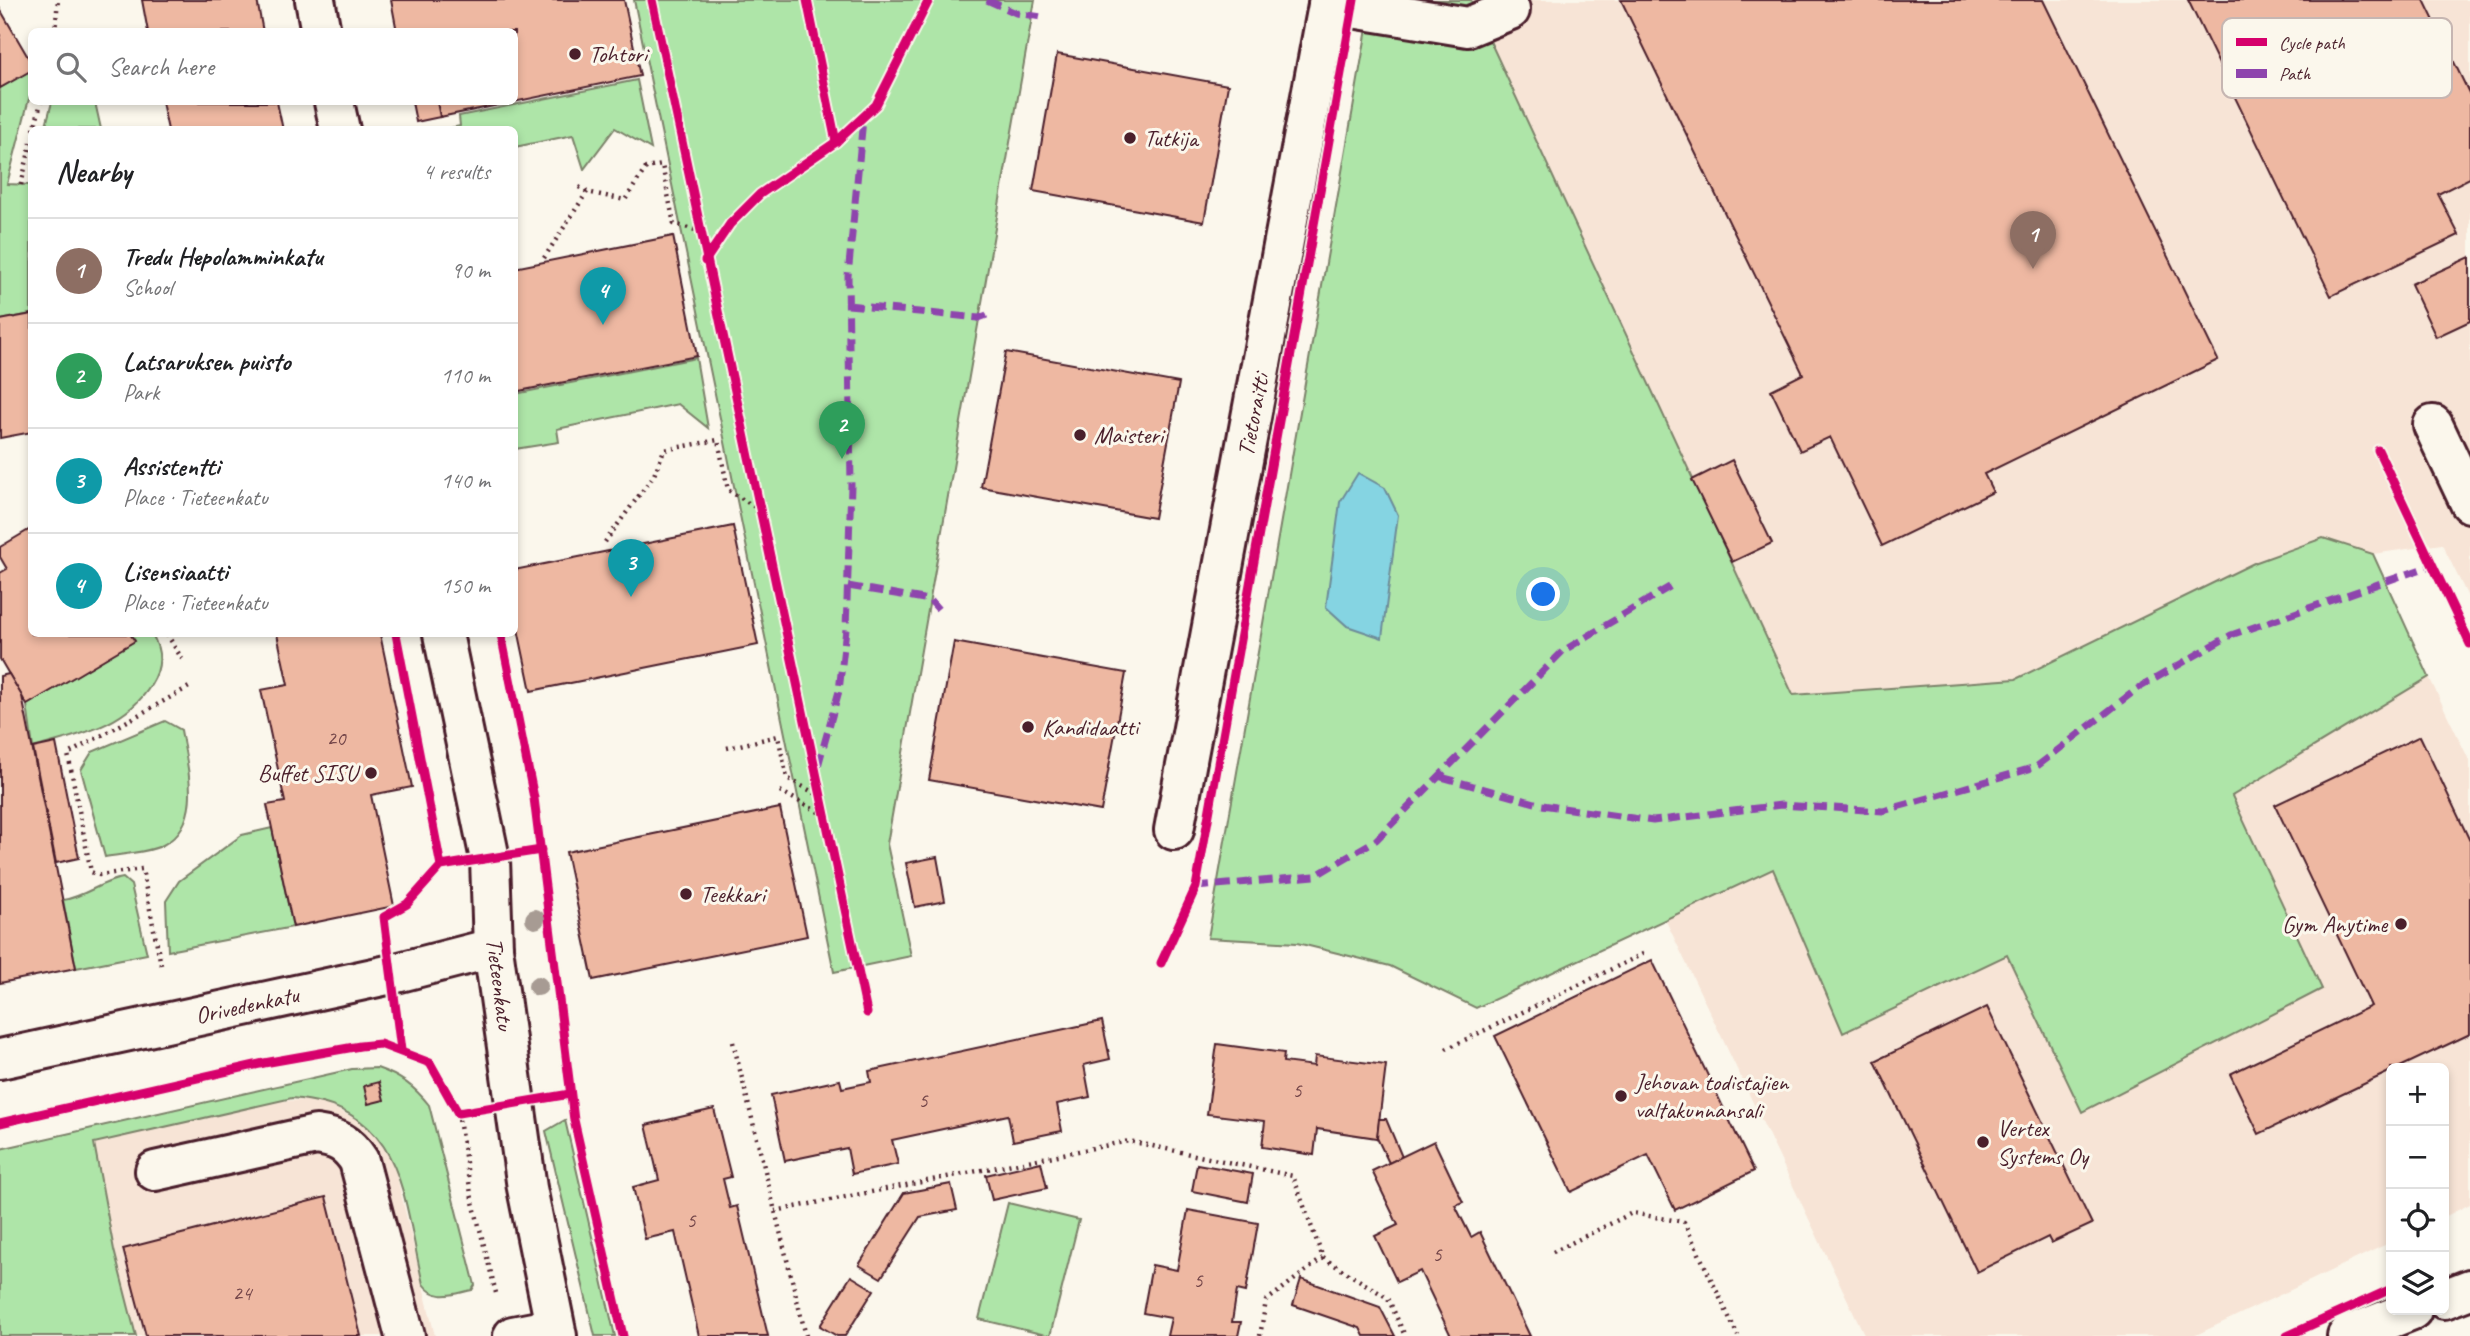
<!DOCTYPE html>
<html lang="en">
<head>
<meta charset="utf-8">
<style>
  :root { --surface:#fff; --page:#f2f2f2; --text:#202124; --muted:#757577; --line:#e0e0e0; --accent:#7c3aed }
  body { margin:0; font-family:Caveat,sans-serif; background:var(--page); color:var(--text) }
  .controls { position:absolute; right:21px; bottom:21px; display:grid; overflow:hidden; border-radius:10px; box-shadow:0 4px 10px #0003 }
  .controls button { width:63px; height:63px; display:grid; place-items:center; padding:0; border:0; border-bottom:2px solid var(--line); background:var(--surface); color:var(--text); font:35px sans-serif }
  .you { position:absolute; left:1544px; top:595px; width:24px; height:24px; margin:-18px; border:5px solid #fff; border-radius:50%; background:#1a73e8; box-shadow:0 0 0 10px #1a73e833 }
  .badge { display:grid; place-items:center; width:46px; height:46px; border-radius:50%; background:var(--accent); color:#fff; font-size:23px; font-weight:700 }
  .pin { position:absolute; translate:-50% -58px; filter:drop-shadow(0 2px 4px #0008) }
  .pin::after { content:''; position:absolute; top:37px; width:24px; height:21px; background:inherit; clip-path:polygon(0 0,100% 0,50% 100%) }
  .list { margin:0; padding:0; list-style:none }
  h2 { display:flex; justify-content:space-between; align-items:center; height:91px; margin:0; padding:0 28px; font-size:30px }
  h2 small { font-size:23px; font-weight:400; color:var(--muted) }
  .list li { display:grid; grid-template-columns:46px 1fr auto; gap:21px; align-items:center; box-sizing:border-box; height:105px; padding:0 28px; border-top:2px solid var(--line) }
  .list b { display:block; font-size:26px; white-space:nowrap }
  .list p { margin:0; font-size:23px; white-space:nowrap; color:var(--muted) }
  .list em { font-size:23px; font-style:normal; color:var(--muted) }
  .icon { flex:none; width:38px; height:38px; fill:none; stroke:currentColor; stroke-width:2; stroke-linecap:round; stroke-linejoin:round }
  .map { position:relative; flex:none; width:2470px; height:1336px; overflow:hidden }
  .search { position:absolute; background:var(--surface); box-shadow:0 4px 10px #0003; left:28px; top:28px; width:490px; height:77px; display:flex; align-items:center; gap:18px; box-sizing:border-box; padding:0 24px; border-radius:10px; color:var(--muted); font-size:26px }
  .panel { position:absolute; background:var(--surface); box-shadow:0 4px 10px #0003; left:28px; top:126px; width:490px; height:511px; border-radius:10px }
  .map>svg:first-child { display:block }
  .built { fill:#f7e4d6 }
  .green { fill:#aee5a8; stroke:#7c826a; stroke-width:2 }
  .water { fill:#85d4e2; stroke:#6d8c99; stroke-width:2 }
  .building { fill:#eeb8a2; stroke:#4a1f2b; stroke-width:2 }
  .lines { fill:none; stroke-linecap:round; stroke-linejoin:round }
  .minor-casing { stroke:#4a1f2b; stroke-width:44 }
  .path { stroke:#4a1f2b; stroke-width:4.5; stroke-dasharray:2 5; stroke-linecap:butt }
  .minor { stroke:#fbf7ec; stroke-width:38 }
  .quiet { stroke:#8e44ad; stroke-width:7; stroke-dasharray:14 7; stroke-linecap:butt }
  .cycleway-casing { stroke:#fbf7ec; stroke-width:13 }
  .cycleway { stroke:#d6006c; stroke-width:9 }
  .tree { fill:#a79b93 }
  .poi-dot { fill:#4a1f2b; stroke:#fbf7ec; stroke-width:2.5 }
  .labels { text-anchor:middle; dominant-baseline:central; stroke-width:6; stroke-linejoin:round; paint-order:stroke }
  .number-label { font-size:21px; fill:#734549 }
  .poi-label { font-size:24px; fill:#4a1f2b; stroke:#fbf7ec; text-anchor:start }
  .street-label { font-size:24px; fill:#4a1f2b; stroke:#fbf7ec }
  .key { fill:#fbf7ec; stroke:#c6b6b2; stroke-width:2 }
  .key-label { font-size:19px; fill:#4a1f2b }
</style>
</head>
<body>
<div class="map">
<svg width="2470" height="1336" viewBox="0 0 2470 1336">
  <rect width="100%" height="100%" fill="#fbf7ec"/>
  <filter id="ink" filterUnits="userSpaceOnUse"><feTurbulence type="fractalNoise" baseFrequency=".0143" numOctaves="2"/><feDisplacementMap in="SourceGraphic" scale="14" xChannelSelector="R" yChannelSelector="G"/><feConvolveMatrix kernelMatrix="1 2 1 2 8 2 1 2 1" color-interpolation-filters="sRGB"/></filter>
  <g filter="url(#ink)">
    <g class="built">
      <polygon points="1471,0 2470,0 2470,601 2442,544 2373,554 2323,538 2254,563 2016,679 1792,695"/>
      <polygon points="2429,677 2470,762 2470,1204 2444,1217 2444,1068 2391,1068 2391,1242 2194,1336 1865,1336 1665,919 1774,869 1843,1033 2007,954 2082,1111 2231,796"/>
      <polygon points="318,1100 368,1125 394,1164 435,1336 136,1336 114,1250 94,1143 273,1101"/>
    </g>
    <g class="green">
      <polygon points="634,0 1035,0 887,844 911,956 834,972"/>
      <polygon points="1372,0 1471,0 1793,695 2016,679 2254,563 2323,538 2373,554 2429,677 2232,796 2322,989 2082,1112 2007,955 1843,1033 1773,869 1476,1008 1390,966 1297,943 1208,938"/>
      <polygon points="31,70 31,91 7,184 31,185 31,314 0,320 0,88"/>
      <polygon points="637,80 651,149 615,128 584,169 573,135 515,147 514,130 446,129 460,126 459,116"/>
      <polygon points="52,102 95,102 101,129 45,129"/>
      <polygon points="696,358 708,428 678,404 557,429 559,442 515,449 515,394"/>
      <path d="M130,634H152C162,652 162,667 151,685C125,727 77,735 33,748L27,705L134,641Z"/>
      <path d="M165,721L181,730C187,766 205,823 163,845C148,853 122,854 105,857L81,770L92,752Z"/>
      <polygon points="272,828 293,927 168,951 166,901 179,881 242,835"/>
      <path d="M123,878L131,885L147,954L76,968L63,900C85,897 101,881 123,878Z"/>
      <path d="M377,1068C400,1076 414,1086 429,1105L475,1285L472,1290C453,1294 436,1302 423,1284C402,1195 405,1108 292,1098L94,1143L114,1250L136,1336H0V1149L352,1069Z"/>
      <polygon points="565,1120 615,1336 595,1336 546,1131"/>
      <polygon points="1008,1203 1079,1220 1050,1336 979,1319"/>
    </g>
    <polygon class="water" points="1358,473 1385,488 1398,515 1382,638 1347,626 1326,607 1340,502"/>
    <g class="building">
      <polygon points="142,0 257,0 263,32 148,32"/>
      <polygon points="391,0 624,0 640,76 440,117 437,102 514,102 514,32 397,32"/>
      <polygon points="1621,0 2043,0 2218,360 1984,474 1993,492 1882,546 1830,437 1800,451 1771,390 1803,374"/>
      <polygon points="2188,0 2424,0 2470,95 2470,178 2438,194 2459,235 2331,296"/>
      <polygon points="0,9 32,64 32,70 0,88"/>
      <polygon points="1057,54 1228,85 1204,222 1033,191"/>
      <polygon points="162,102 277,102 283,130 168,130"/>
      <polygon points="412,102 437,102 440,117 416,122"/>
      <polygon points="673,236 697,356 514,392 514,268"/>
      <polygon points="2470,257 2470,321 2436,337 2411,284"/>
      <polygon points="32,314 32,432 0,438 0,320"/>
      <polygon points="1006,352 1179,383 1154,518 981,487"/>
      <polygon points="1732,460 1772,543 1732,562 1692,480"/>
      <polygon points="733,526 758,645 531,691 514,610 514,570"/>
      <polygon points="32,528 32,634 130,634 135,641 27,705 0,659 0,573 7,569 0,557 0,547"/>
      <polygon points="277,634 380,634 412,787 371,795 394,906 293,927 267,805 285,802 261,690 288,685"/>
      <polygon points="954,642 1126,673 1101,811 929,780"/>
      <polygon points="9,674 22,696 76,968 0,983 0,676"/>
      <polygon points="2420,736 2470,841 2470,1034 2398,1068 2391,1068 2391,1071 2259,1134 2230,1074 2371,1006 2275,805"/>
      <polygon points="56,743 79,858 56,863 33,748"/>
      <polygon points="780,808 807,936 593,980 566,852"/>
      <polygon points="937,857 945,901 915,907 906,863"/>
      <polygon points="1652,960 1754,1171 1675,1210 1648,1155 1571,1192 1495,1036"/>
      <polygon points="1987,1007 2092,1224 2051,1243 2048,1237 1977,1272 1875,1061"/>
      <polygon points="1102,1021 1110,1059 1084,1065 1090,1097 1057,1104 1062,1131 1013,1141 1008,1115 892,1140 898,1164 852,1174 847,1148 785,1161 771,1095 840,1080 842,1088 871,1082 869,1071"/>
      <polygon points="1217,1044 1284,1053 1283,1062 1314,1066 1315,1056 1386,1065 1377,1138 1317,1129 1314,1155 1262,1147 1265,1121 1207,1114"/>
      <polygon points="379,1082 384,1100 368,1104 364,1086"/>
      <polygon points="714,1109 731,1177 723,1179 730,1208 737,1206 768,1336 699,1336 675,1232 645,1239 633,1187 659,1180 646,1125"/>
      <polygon points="1379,1119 1386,1119 1402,1157 1389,1163 1377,1138"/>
      <polygon points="1434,1141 1463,1202 1455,1205 1471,1237 1480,1232 1530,1336 1451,1336 1420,1271 1397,1282 1375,1236 1398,1225 1372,1171"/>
      <polygon points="1041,1162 1047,1188 992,1200 986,1175"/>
      <polygon points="1197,1164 1253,1174 1248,1202 1192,1191"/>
      <polygon points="951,1184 957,1210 920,1217 881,1278 859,1265 904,1193"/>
      <polygon points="326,1197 361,1336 146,1336 123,1249"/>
      <polygon points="1188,1210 1258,1223 1246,1292 1237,1290 1232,1322 1241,1322 1238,1336 1167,1336 1171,1318 1143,1313 1152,1265 1177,1270"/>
      <polygon points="851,1276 874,1290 845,1336 837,1336 820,1326"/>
      <polygon points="1301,1279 1380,1307 1395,1336 1364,1336 1360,1328 1293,1305"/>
    </g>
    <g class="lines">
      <defs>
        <g id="minor">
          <polyline points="315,0 321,32"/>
          <polyline points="1328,4 1468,27 1510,10"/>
          <polyline points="334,102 340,130"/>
          <polyline points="2433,425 2470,503"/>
          <polyline points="443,634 490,859 493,948 527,1188 557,1336"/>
          <polyline points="1174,830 1329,0"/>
          <polyline points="0,1059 392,974 493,948"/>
          <path d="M155,1171L316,1135C337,1138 348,1143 359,1161L405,1336"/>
          <polyline points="2444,1299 2470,1289"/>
          <polyline points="513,1336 554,1328"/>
          <polyline points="2347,1336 2412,1310"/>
        </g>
      </defs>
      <use href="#minor" class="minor-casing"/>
      <g class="path">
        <polyline points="55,32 58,0"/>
        <polyline points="34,130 41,102"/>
        <polyline points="21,185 32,139"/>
        <polyline points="579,187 587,192"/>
        <polyline points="544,258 587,192 625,200 646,168 662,165 674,224 699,231"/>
        <polyline points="605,542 654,475 664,450 718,440 728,490 758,509"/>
        <polyline points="167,634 182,659"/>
        <polyline points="727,748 778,736 787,778 820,796"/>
        <polyline points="780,791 824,815"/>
        <polyline points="161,965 142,869 99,875 91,872 68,754 189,687"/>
        <polyline points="733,1042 806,1336"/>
        <polyline points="1446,1049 1647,952"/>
        <polyline points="458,1113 471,1194 497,1297"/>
        <polyline points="775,1211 1129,1141 1293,1176 1323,1258 1388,1298 1405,1336"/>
        <polyline points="1553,1252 1632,1213 1684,1222 1738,1336"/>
        <polyline points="1260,1336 1266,1301 1323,1258"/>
      </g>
      <use href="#minor" class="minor"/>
      <g class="quiet">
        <polyline points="987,0 1016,13 1041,17"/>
        <polyline points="848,305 979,318 992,313"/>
        <polyline points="848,586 930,600 938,609"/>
        <polyline points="818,766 839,691 846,629 851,486 848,276 863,119"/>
        <polyline points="1441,777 1542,805 1653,821 1781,805 1883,811 2036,767 2137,689 2231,635 2433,565"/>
        <polyline points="1196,887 1315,876 1376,840 1563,651 1671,586"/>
      </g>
      <defs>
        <g id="cycleway">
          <polyline points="652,0 867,1013"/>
          <polyline points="807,0 836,142"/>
          <polyline points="705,261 730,224 760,194 836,142 876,105 929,0"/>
          <polyline points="2378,450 2470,644"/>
          <polyline points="396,634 441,866"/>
          <polyline points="501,634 534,798 574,1120 623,1336"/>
          <polyline points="1161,963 1196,887 1354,0"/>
          <polyline points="401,1050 384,917 407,904 441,866 541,850"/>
          <polyline points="0,1123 264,1063 360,1046 380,1044 430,1063 458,1113 570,1094"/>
          <polyline points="2287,1336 2391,1289"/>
        </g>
      </defs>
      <use href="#cycleway" class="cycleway-casing"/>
      <use href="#cycleway" class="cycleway"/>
    </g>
    <g class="tree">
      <circle cx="535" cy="919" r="10"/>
      <circle cx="538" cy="986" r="10"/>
    </g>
  </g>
  <g class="poi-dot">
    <circle cx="575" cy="54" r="7"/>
    <circle cx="1130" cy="138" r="7"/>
    <circle cx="1080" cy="435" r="7"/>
    <circle cx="1028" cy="727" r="7"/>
    <circle cx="371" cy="773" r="7"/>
    <circle cx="686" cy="894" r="7"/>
    <circle cx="2401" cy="924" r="7"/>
    <circle cx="1621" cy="1096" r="7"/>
    <circle cx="1983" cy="1142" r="7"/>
  </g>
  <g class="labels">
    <g class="number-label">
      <text x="336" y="738">20</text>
      <text x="1297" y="1090">5</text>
      <text x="923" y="1100">5</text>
      <text x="691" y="1220">5</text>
      <text x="1437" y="1254">5</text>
      <text x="1198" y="1280">5</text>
      <text x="242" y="1293">24</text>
    </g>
    <g class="poi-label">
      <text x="589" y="54">Tohtori</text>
      <text x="1144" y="138">Tutkija</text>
      <text x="1094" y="435">Maisteri</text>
      <text x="1042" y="727">Kandidaatti</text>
      <text x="357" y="773" text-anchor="end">Buffet SISU</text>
      <text x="700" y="894">Teekkari</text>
      <text x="2387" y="924" text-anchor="end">Gym Anytime</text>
      <text x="1635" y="1082">Jehovan todistajien<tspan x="1635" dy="28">valtakunnansali</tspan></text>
      <text x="1997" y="1128">Vertex<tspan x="1997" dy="28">Systems Oy</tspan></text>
    </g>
    <g class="street-label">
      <text transform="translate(1253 415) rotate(-79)">Tietoraitti</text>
      <text transform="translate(500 984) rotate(83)">Tieteenkatu</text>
      <text transform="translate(247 1005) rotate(-12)">Orivedenkatu</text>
    </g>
  </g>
  <rect x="2222" y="18" width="230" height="80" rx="10" class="key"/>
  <rect x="2236" y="38" width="31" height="8" fill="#d6006c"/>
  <rect x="2236" y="69" width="31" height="9" fill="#8e44ad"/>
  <g class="key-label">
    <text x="2279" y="49">Cycle path</text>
    <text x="2279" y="80">Path</text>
  </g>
</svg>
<div class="controls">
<button>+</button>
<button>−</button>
<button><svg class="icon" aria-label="locate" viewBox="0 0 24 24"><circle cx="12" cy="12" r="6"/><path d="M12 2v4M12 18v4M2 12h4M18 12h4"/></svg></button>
<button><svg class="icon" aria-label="layers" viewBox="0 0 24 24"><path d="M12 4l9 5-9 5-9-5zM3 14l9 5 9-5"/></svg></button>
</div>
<div class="you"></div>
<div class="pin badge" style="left:2033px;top:269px;background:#8d6e63">1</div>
<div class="pin badge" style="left:842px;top:459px;background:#2e9e5b">2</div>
<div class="pin badge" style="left:631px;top:597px;background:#0f9aa8">3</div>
<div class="pin badge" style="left:603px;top:325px;background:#0f9aa8">4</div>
<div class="search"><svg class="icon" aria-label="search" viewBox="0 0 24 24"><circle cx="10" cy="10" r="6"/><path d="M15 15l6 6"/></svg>Search here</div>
<section class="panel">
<h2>Nearby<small>4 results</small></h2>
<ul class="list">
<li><span class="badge" style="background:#8d6e63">1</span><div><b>Tredu Hepolamminkatu</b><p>School</p></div><em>90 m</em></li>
<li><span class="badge" style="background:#2e9e5b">2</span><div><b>Latsaruksen puisto</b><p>Park</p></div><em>110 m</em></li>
<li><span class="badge" style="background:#0f9aa8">3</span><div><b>Assistentti</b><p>Place · Tieteenkatu</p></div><em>140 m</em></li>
<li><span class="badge" style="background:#0f9aa8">4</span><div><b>Lisensiaatti</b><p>Place · Tieteenkatu</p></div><em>150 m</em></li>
</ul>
</section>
</div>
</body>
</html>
